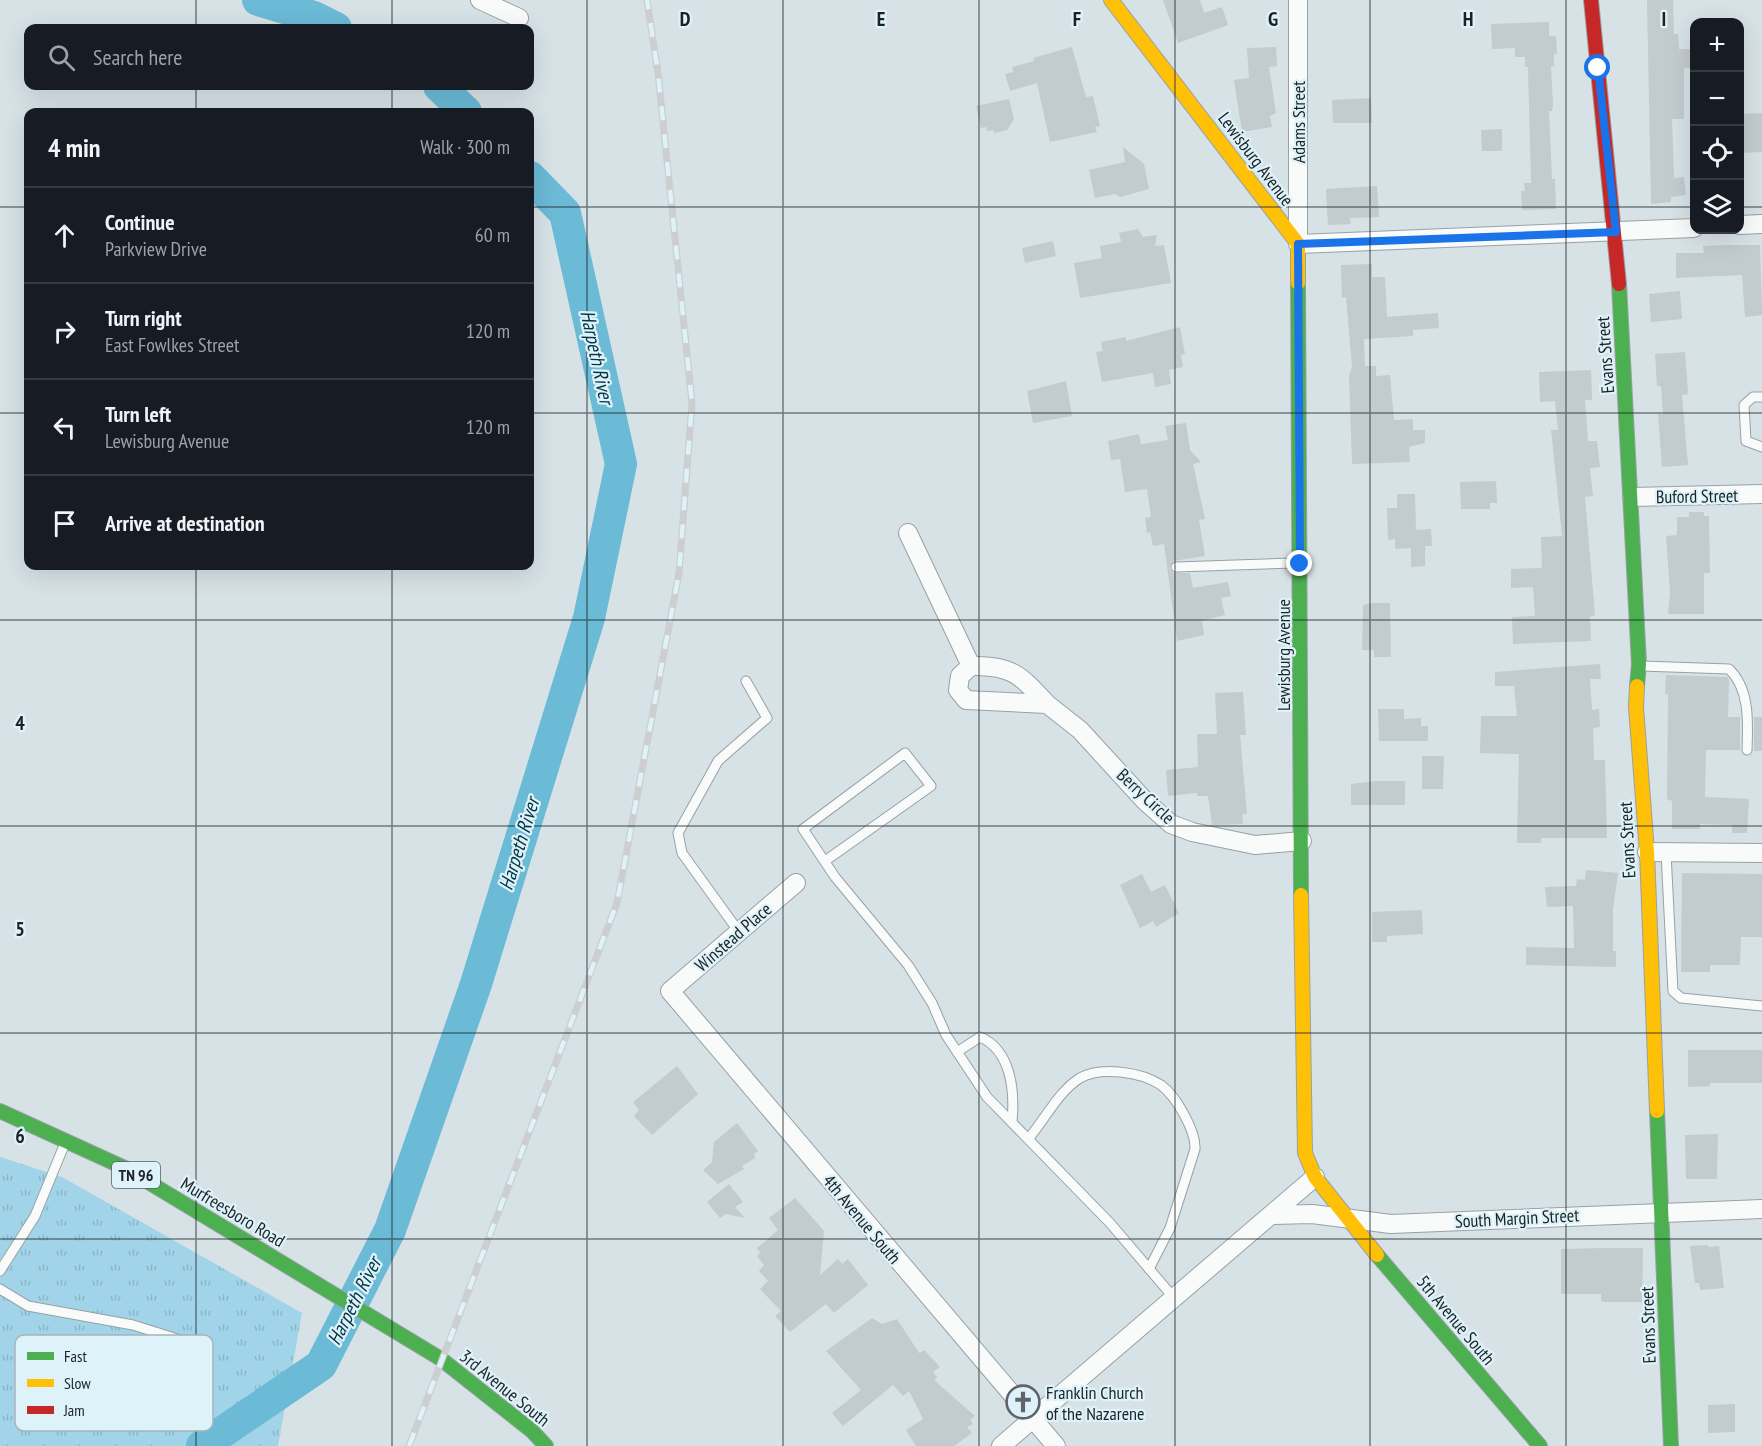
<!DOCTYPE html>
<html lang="en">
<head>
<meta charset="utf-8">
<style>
  :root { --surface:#171b24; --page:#20242c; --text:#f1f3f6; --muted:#9ea1a6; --line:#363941 }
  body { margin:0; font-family:"PT Sans Narrow",sans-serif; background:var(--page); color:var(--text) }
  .controls { position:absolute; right:18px; top:18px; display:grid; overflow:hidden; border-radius:12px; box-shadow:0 6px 24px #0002 }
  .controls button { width:54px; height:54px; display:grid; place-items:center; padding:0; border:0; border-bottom:2px solid var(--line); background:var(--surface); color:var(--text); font:30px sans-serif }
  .stop { position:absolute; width:18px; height:18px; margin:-14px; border:4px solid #1a73e8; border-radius:50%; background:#fff }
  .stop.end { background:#1a73e8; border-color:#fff; box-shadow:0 2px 6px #0008 }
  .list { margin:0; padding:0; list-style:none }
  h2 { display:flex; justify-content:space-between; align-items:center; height:78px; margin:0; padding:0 24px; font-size:26px }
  h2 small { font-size:20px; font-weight:400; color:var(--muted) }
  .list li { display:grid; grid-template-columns:39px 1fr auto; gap:18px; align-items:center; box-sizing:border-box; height:96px; padding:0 24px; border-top:2px solid var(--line) }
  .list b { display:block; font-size:22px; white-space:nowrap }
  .list p { margin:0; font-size:20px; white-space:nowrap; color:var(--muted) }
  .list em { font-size:20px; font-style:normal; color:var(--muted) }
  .icon { flex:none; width:33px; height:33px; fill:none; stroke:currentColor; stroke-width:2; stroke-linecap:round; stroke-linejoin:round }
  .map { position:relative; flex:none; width:1762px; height:1446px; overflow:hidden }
  .search { position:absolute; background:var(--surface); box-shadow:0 6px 24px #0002; left:24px; top:24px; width:510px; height:66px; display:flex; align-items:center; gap:15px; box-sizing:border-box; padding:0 21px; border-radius:12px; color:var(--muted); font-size:22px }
  .panel { position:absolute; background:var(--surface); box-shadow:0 6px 24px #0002; left:24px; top:108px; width:510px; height:462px; border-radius:12px }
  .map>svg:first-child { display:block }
  .grass { fill:url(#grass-tufts) }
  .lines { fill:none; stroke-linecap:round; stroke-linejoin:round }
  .river { stroke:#6bbad6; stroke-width:32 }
  .building { fill:#c2cbce }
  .lane-casing { stroke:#98a1a4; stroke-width:11 }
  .street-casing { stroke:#98a1a4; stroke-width:20 }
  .fast-casing { stroke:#98a1a4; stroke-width:16 }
  .slow-casing { stroke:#98a1a4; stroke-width:16 }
  .jam-casing { stroke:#98a1a4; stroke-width:16 }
  .lane { stroke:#f9fbfb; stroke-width:9 }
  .street { stroke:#f9fbfb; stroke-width:18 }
  .fast { stroke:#4caf50; stroke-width:14 }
  .slow { stroke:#ffc107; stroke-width:14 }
  .jam { stroke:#c62828; stroke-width:14 }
  .rail-casing { stroke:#ccced0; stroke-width:7 }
  .rail { stroke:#def2fa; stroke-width:4.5; stroke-dasharray:14; stroke-linecap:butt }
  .route { stroke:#1a73e8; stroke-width:8 }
  .grid { fill:none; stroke:#1b2225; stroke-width:1.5; stroke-opacity:0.55 }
  .labels { text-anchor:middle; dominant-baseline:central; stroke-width:4.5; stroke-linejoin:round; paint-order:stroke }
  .shield { fill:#def2fa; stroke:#566065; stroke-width:1.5 }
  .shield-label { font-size:16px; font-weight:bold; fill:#1b2225 }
  .street-label { font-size:18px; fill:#1b2225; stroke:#def2fa }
  .poi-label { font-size:18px; fill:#1b2225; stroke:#def2fa; text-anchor:start }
  .water-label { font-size:20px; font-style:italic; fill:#033545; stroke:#def2fa }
  .key { fill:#def2fa; stroke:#a4b4ba; stroke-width:1.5 }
  .key-label { font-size:16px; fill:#1b2225 }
  .grid-label { font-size:20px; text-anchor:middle; font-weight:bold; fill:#1b2225; stroke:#def2fa; stroke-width:4.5; stroke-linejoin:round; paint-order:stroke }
</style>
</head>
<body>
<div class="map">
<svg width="1762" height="1446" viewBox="0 0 1762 1446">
  <defs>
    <pattern id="grass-tufts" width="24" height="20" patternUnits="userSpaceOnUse" patternTransform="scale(1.5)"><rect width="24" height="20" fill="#a1d4e8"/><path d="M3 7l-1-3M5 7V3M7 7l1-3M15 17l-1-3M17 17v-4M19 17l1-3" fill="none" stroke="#8ab6c7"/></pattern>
  </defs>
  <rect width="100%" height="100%" fill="#d7e2e7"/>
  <polygon class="grass" points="0,1157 62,1177 302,1313 278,1446 0,1446"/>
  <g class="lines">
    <g class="river">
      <polyline points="258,0 314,17 336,28"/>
      <polyline points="439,86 466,112"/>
      <polyline points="202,1446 321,1365 390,1230 476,984 589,618 621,464 565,213 530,177"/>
    </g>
  </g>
  <g class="building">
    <polygon points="1163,0 1200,0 1204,13 1222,7 1228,25 1178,43"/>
    <polygon points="1647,0 1673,0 1674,34 1678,34 1679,49 1695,49 1695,68 1684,68 1684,119 1672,119 1674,178 1684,177 1686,195 1671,197 1671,202 1651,204"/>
    <polygon points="1549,22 1549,36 1556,36 1557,54 1554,54 1554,66 1551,66 1553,104 1552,111 1549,111 1552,179 1555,179 1556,209 1522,210 1521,191 1525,191 1524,183 1531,183 1528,67 1525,67 1525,57 1515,57 1515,48 1492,49 1491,24"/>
    <polygon points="1072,47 1086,97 1093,96 1100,126 1095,127 1097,132 1050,142 1037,83 1010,91 1005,74 1013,72 1012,67 1034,61 1033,58"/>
    <polygon points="1276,47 1277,66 1269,67 1276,113 1270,116 1272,127 1242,132 1234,80 1249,78 1247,48"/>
    <polygon points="1371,98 1372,123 1333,123 1332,100"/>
    <polygon points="1009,99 1014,119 1007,130 994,133 993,130 987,131 986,127 981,128 976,106"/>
    <polygon points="1762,113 1762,152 1740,153 1740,114"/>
    <polygon points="1502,129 1502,151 1482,151 1481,130"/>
    <polygon points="1123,147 1144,164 1149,189 1120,197 1115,194 1095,198 1089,170 1125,162"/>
    <polygon points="1377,186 1379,217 1350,218 1351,224 1328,225 1326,189"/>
    <polygon points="1138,229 1143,237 1157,235 1155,246 1164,245 1171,283 1080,298 1074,263 1102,258 1100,246 1121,242 1119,233"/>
    <polygon points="1053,241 1056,256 1025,263 1022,248"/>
    <polygon points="1726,245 1760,245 1762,315 1745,317 1742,275 1676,278 1676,253 1704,253 1703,246"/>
    <polygon points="1372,264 1372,277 1385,277 1387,317 1438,313 1439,328 1413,330 1413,336 1364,339 1365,366 1376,366 1376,376 1390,375 1394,420 1413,419 1413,430 1425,430 1425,443 1409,447 1410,462 1352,464 1349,376 1352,367 1346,297 1342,298 1341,265"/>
    <polygon points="1680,291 1682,319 1651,322 1649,294"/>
    <polygon points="1180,327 1185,354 1181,355 1183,367 1169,370 1171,384 1155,387 1153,373 1102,382 1096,352 1103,351 1101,342 1126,337 1126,341"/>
    <polygon points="1685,352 1688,394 1682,395 1688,465 1662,467 1658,414 1663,414 1661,386 1657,386 1655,354"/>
    <polygon points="1591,370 1592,400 1585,400 1588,441 1597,441 1600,467 1590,468 1593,496 1585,497 1595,615 1590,617 1591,641 1513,644 1512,617 1535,616 1533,587 1511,588 1511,569 1542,568 1541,537 1562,536 1551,430 1558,430 1555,401 1540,402 1539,372"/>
    <polygon points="1066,381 1072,416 1033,423 1027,391"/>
    <polygon points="1186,423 1190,450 1201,462 1193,464 1205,519 1199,520 1205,556 1173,561 1169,568 1173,573 1190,573 1193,588 1228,582 1231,596 1221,598 1225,615 1202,621 1204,635 1177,641 1164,544 1153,546 1150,532 1147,533 1145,518 1151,517 1147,489 1125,492 1120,459 1111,460 1108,441 1139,434 1141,444 1168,440 1165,426"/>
    <polygon points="1496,481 1497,503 1490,503 1490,509 1461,509 1460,482"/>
    <polygon points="1397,494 1415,494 1416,530 1431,529 1432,546 1425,546 1425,566 1411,567 1411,548 1395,549 1395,539 1388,540 1387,508 1397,508"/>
    <polygon points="1689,512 1704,512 1704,516 1709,516 1710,573 1704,573 1704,614 1668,614 1670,592 1666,536 1677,535 1677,517 1689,517"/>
    <polygon points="1373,603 1390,603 1391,657 1374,657 1374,650 1362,650 1363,605"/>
    <polygon points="1600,664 1601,679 1590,679 1592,710 1599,709 1600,727 1593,728 1594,760 1605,760 1607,838 1541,838 1541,843 1517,843 1519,754 1480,753 1481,716 1517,716 1514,686 1495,686 1495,672"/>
    <polygon points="1666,675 1727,677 1729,680 1728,717 1740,717 1740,750 1706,750 1705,797 1749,799 1747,833 1732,833 1732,825 1700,824 1700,829 1672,829 1672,801 1667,799 1668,695 1665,694"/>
    <polygon points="1243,692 1246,735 1240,735 1247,814 1242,814 1243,824 1212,825 1208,796 1197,796 1197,793 1168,796 1166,770 1198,767 1197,734 1217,734 1215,693"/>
    <polygon points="1378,709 1404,709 1404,719 1421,718 1421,726 1428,726 1428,741 1379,741"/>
    <rect x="1754" y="717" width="8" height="34"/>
    <polygon points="1422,756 1444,756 1443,789 1422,789"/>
    <polygon points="1377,781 1405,781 1405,805 1351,805 1351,784"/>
    <polygon points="1586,870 1618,873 1613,910 1613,951 1616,951 1616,967 1526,965 1526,947 1574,948 1573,906 1547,907 1545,887 1576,886 1577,879 1585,880"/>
    <polygon points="1682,873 1762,874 1762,937 1741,937 1740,965 1710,965 1710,972 1681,972"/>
    <polygon points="1142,874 1151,892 1165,885 1179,913 1156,927 1153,921 1140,928 1120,885"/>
    <polygon points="1422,910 1423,934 1387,936 1387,942 1372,942 1372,912"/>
    <polygon points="1688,1050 1762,1050 1762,1083 1710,1083 1710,1086 1688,1087"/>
    <polygon points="677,1066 698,1094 652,1135 634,1116 639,1110 633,1102"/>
    <polygon points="737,1123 758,1151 754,1154 755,1158 742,1166 744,1169 718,1184 703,1170 712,1162 714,1142"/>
    <polygon points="1718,1134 1717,1179 1686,1179 1685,1135"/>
    <polygon points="729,1184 743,1202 735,1207 745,1218 726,1214 720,1218 707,1202"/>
    <polygon points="795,1198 824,1231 820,1275 838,1259 842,1264 848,1259 868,1285 834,1313 826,1304 790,1332 775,1316 781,1311 760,1289 768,1281 759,1271 764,1265 757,1256 760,1253 757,1248 778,1230 769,1218"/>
    <polygon points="1708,1245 1708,1247 1719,1246 1724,1288 1700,1290 1699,1283 1695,1283 1690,1246"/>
    <polygon points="1605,1248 1643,1248 1642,1302 1605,1302 1601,1301 1601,1294 1561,1294 1561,1249"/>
    <polygon points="872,1318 882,1324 897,1319 919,1353 924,1350 940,1367 933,1372 937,1377 934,1380 975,1416 970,1420 973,1424 967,1427 972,1433 954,1446 916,1446 906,1430 923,1419 909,1391 903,1396 893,1385 843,1426 832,1413 861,1390 826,1351"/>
    <polygon points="1735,1404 1735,1432 1708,1433 1708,1405"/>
  </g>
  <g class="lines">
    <defs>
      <g id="lane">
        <polyline points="1762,397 1753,397 1744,405 1746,441 1762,447"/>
        <polyline points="1176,567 1295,563"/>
        <path d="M1641,666L1729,669C1750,689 1748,722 1747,750"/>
        <polyline points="1666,853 1673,991 1681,998 1762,1006"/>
        <polyline points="825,861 931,786 905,753 803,829 835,877 908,965 932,1003 946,1035 987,1097 1110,1223 1174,1298"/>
        <polyline points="739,932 682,853 678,833 718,761 767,718 746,681"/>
        <path d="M957,1052L980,1037C1011,1050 1015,1091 1012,1121"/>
        <path d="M1029,1138C1045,1119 1059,1091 1080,1078C1101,1066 1141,1072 1161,1085C1176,1096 1196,1131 1195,1149L1170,1228L1149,1269"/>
        <polyline points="0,1271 35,1216 65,1143"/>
        <polyline points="0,1289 28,1306 133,1325 187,1342"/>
      </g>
      <g id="street">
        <polyline points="480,0 519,18"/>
        <polyline points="1298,0 1298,244 1694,228"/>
        <polyline points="1740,225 1762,224"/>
        <polyline points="1632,497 1762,494"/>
        <polyline points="908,533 971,666"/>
        <path d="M1047,704C1020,675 1012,665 971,666L960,676L958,690L966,700L1047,704L1080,730L1145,801L1171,824L1192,832L1255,845L1302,841"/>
        <polyline points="1647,852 1762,853"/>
        <polyline points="796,883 670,991 1056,1446"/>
        <polyline points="1273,1215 1312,1214 1391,1224 1762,1209"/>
        <polyline points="1001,1446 1315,1177"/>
      </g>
      <g id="fast">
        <polyline points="1298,283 1301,895"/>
        <polyline points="1619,284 1639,664 1637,686"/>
        <polyline points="0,1111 125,1168 441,1359 532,1431 546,1446"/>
        <polyline points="1657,1111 1671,1446"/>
        <polyline points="1377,1255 1540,1446"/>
      </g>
      <g id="slow">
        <polyline points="1111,0 1298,244 1298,283"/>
        <polyline points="1637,686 1636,707 1647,852 1657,1111"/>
        <polyline points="1301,895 1305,1153 1315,1177 1377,1255"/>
      </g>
      <polyline id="jam" points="1591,0 1619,284"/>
    </defs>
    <use href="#lane" class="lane-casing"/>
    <use href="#street" class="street-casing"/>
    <use href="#fast" class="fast-casing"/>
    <use href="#slow" class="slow-casing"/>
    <use href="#jam" class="jam-casing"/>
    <use href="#lane" class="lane"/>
    <use href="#street" class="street"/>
    <use href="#fast" class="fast"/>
    <use href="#slow" class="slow"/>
    <use href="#jam" class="jam"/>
    <defs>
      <polyline id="rail" points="409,1446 617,903 679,573 692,403 658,73 647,0"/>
    </defs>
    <use href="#rail" class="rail-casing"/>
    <use href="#rail" class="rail"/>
  </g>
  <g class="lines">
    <polyline class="route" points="1300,564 1298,244 1616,232 1598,68"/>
  </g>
  <path class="grid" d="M196,0V28M392,0V28M587,0V1446M783,0V1446M979,0V1446M1175,0V1446M1370,0V1446M1566,0V1446M196,86V112M392,86V112M0,207H28M530,207H1694M1740,207H1762M0,413H28M530,413H1762M196,566V1446M392,566V1446M0,620H1762M0,826H1762M0,1033H1762M0,1239H1762"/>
  <defs>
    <symbol id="church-ring" viewBox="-11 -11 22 22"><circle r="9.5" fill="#def2fa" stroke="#5d6569" stroke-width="1.5"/><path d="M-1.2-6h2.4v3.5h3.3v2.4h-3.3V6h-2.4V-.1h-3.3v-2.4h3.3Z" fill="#5d6569"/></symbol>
  </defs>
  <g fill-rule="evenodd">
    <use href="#church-ring" x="1004" y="1383" width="38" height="38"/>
  </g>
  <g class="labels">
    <rect class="shield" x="112" y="1162" width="48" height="26" rx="4.5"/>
    <g class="shield-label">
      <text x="136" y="1175">TN 96</text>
    </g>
    <g class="street-label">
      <text transform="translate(1298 122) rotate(-90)">Adams Street</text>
      <text transform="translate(1256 159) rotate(53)">Lewisburg Avenue</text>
      <text transform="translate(1605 355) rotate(-94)">Evans Street</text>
      <text transform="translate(1697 496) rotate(-1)">Buford Street</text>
      <text transform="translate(1283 655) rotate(-90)">Lewisburg Avenue</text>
      <text transform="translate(1146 796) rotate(43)">Berry Circle</text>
      <text transform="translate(1627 840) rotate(-93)">Evans Street</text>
      <text transform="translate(733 937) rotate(-41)">Winstead Place</text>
      <text transform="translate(233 1212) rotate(31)">Murfreesboro Road</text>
      <text transform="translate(1517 1218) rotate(-3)">South Margin Street</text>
      <text transform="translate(862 1219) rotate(50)">4th Avenue South</text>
      <text transform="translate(1456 1320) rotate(50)">5th Avenue South</text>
      <text transform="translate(1648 1325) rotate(-92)">Evans Street</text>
      <text transform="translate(505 1388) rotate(39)">3rd Avenue South</text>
    </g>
    <g class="poi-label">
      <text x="1046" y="1392">Franklin Church<tspan x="1046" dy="21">of the Nazarene</tspan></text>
    </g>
    <g class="water-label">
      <text transform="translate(597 357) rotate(78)">Harpeth River</text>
      <text transform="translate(519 844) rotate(-73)">Harpeth River</text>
      <text transform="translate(354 1301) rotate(-63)">Harpeth River</text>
    </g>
  </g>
  <rect x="15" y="1335" width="198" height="96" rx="9" class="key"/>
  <rect x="27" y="1352" width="27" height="8" fill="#4caf50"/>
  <rect x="27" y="1379" width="27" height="8" fill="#ffc107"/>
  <rect x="27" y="1406" width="27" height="8" fill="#c62828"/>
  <g class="key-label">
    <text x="64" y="1362">Fast</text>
    <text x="64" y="1389">Slow</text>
    <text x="64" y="1416">Jam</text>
  </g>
  <g class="grid-label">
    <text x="685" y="26">D</text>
    <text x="881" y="26">E</text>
    <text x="1077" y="26">F</text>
    <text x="1273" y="26">G</text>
    <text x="1468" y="26">H</text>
    <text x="1664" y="26">I</text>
    <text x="20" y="730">4</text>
    <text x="20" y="936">5</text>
    <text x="20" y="1143">6</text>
  </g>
</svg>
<div class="controls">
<button>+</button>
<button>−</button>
<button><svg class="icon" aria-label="locate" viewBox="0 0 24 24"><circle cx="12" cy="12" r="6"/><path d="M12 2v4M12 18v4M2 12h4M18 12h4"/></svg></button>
<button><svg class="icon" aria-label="layers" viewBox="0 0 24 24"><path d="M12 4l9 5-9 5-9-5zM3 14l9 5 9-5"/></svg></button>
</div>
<div class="stop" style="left:1598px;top:68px"></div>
<div class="stop end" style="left:1300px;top:564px"></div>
<div class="search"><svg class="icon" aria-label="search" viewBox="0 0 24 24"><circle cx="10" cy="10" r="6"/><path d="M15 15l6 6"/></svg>Search here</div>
<section class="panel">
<h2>4 min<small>Walk · 300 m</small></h2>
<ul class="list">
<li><svg class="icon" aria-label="ahead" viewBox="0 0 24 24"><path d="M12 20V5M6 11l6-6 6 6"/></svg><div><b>Continue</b><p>Parkview Drive</p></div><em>60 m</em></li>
<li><svg class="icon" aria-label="right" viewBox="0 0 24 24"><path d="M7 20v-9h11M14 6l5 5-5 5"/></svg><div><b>Turn right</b><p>East Fowlkes Street</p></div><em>120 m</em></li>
<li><svg class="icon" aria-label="left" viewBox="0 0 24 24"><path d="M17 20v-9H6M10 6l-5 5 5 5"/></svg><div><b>Turn left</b><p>Lewisburg Avenue</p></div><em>120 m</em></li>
<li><svg class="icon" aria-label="arrive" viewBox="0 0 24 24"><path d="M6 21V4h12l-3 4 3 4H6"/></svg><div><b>Arrive at destination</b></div></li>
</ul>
</section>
</div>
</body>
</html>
